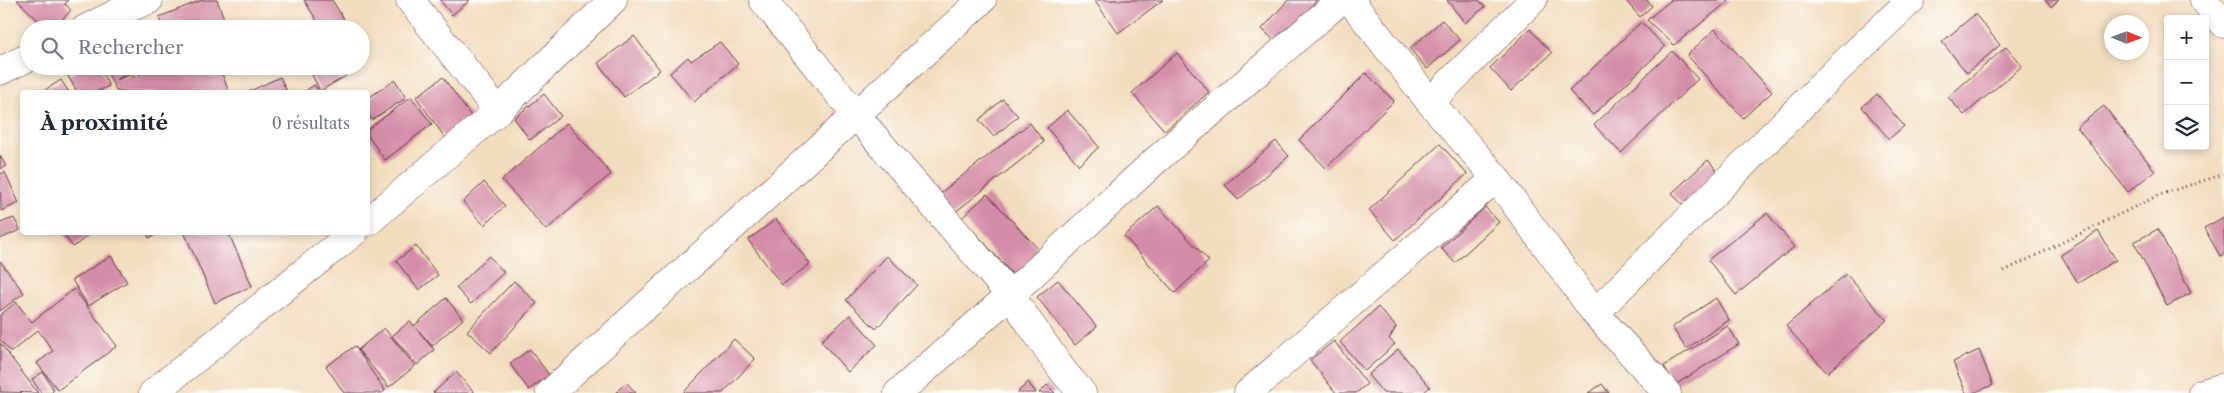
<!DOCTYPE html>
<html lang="fr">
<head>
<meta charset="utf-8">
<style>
  :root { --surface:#fff; --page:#f2f2f3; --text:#1f2937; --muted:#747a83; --line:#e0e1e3 }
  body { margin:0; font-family:"Libre Caslon Text",serif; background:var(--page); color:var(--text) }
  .controls { position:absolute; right:15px; top:15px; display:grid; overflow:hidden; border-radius:5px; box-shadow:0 2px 8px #0003 }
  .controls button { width:45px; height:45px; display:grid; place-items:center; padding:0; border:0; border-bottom:1px solid var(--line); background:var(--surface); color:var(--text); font:25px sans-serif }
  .compass { position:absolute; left:2104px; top:15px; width:45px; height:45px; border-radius:50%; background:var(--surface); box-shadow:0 2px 8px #0003; rotate:91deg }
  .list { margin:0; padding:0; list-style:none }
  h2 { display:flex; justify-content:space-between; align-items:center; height:65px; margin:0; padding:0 20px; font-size:21px }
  h2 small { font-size:16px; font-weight:400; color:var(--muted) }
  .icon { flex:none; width:28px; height:28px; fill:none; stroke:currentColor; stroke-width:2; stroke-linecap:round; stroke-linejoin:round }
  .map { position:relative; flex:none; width:2224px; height:393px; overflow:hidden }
  .search { position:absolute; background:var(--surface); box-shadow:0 2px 8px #0003; left:20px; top:20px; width:350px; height:55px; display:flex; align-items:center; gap:12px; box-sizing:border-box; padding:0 18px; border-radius:28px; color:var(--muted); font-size:19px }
  .panel { position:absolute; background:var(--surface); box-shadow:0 2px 8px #0003; left:20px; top:90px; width:350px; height:145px; border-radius:5px }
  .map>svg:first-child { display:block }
  .building { fill:#d48da8 }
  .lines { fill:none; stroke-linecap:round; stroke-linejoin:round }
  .street-casing { stroke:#633b41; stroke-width:29 }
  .path { stroke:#633b41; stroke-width:3; stroke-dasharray:1 4; stroke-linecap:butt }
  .street { stroke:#fff; stroke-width:28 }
</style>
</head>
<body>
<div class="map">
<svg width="2224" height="393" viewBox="0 0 2224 393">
  <rect width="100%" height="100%" fill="#fdfcf7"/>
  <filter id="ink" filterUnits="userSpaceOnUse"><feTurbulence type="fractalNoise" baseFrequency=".02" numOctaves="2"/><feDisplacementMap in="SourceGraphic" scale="10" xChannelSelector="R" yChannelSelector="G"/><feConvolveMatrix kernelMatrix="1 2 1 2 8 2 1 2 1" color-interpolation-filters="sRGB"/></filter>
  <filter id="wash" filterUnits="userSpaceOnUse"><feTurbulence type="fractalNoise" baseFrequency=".0096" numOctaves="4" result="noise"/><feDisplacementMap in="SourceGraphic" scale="20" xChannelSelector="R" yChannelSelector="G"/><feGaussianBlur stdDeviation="1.12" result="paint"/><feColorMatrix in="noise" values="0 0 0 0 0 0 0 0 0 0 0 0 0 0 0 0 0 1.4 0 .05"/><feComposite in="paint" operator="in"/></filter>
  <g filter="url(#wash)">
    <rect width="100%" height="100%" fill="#f2dcbe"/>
    <g id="blocks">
      <g class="building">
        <polygon points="17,0 68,0 65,4 71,10 54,29 47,29"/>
        <polygon points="202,0 217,0 228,29 163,29 159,17"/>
        <polygon points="304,0 332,0 350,29 322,29"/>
        <polygon points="440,0 470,0 452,15"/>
        <polygon points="1094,0 1163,0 1118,33"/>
        <polygon points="1288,0 1317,0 1278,44 1262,29"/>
        <polygon points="1447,0 1479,0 1485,7 1465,23"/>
        <polygon points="1625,0 1647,0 1652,6 1640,17"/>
        <polygon points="1671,0 1730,0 1674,45 1647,20"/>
        <polygon points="2045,0 2059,0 2051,7"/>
        <polygon points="1975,14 2000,45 1967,73 1942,42"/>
        <polygon points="1442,20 1460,40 1427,69 1410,49"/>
        <polygon points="152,22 155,29 140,29"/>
        <polygon points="1641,22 1665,47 1593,115 1569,91"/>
        <polygon points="1530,29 1552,53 1511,91 1490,68"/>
        <polygon points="1715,29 1772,92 1743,118 1687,55"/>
        <polygon points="634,36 660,70 624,97 598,63"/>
        <polygon points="720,42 738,64 694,102 670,73 688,57 691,61"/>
        <polygon points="2006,47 2022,66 1964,115 1948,97"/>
        <polygon points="1672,51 1698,79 1621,153 1594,125"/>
        <polygon points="1177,53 1209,92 1165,131 1132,93"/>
        <polygon points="86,66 99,66 109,86 96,92 77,92 68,76"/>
        <polygon points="104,66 141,66 116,80 132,74 133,77 161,66 219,66 229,92 117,92"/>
        <polygon points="327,66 340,66 346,76 320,91 312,75"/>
        <polygon points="1366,73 1394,101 1326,168 1299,140"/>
        <polygon points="280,77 287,92 248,92"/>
        <polygon points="443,77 473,119 446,139 416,97"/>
        <polygon points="61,80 69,92 47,92 45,90"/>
        <polygon points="395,80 406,98 372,120 368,113 368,98"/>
        <polygon points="314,85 319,92 304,92"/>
        <polygon points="544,94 561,116 530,140 514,118"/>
        <polygon points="1877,94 1904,126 1889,139 1862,107"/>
        <polygon points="411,97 432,124 385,160 368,136 368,129"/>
        <polygon points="1003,99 1018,116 994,137 979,120"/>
        <polygon points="2104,106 2155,171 2128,192 2077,127"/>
        <polygon points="1067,110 1099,147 1079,165 1047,128"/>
        <polygon points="567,123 611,174 546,230 502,180"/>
        <polygon points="1030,123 1044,142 954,213 939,194"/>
        <polygon points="1276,141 1289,156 1238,200 1225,185"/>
        <polygon points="1440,144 1467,174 1395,240 1369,210"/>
        <polygon points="0,156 6,166 0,169"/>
        <polygon points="1708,160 1723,178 1687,210 1672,193"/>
        <polygon points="5,172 19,203 1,211 0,174"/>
        <polygon points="484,182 505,206 484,225 463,202"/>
        <polygon points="987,194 1042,253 1015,277 962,218"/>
        <polygon points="1158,206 1209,261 1175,293 1124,236"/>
        <polygon points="1485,207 1499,222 1455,263 1441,248"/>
        <polygon points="1767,213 1794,247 1736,295 1708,260"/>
        <polygon points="2224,217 2224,254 2220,256 2204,228"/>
        <polygon points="14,218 20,230 0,239 0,223"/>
        <polygon points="776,219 810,264 782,285 748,240"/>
        <polygon points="2158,229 2191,293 2167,306 2134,242"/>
        <polygon points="2098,231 2116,260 2078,283 2061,255"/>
        <polygon points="62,232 93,232 73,247"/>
        <polygon points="147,232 161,232 149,238"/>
        <polygon points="184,232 228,232 252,286 215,303"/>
        <polygon points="416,246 438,275 419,290 396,261"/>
        <polygon points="111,256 127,282 88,306 72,280"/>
        <polygon points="489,256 504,272 471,304 456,288"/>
        <polygon points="887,256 917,285 876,329 846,300"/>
        <polygon points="0,261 24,293 0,311"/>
        <polygon points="1846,274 1887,320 1827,373 1786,326"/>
        <polygon points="1058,280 1097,327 1075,345 1037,297"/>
        <polygon points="514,281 537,303 491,353 467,331"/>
        <polygon points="74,289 117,346 58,390 37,363 53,351 38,330 11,352 0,340 0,315 16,302 32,322"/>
        <polygon points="446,298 463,319 432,346 417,329 434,350 417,365 392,336 410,321 414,326"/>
        <polygon points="1716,298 1729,320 1686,349 1672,327"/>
        <polygon points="1378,307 1396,327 1389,339 1395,344 1365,371 1340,342"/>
        <polygon points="850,315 877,345 848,372 821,341"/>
        <polygon points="1728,326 1739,344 1675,385 1664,366"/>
        <polygon points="384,328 415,366 389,387 358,350"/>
        <polygon points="734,339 755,359 723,393 683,393"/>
        <polygon points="1334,341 1367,384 1356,393 1336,393 1310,360"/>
        <polygon points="0,343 38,393 0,392"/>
        <polygon points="355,346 385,391 382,393 344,393 326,366"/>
        <polygon points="530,349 549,375 529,390 510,364"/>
        <polygon points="1398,349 1430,387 1423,393 1383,393 1368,375"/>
        <polygon points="1979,350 1993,385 1973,393 1966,393 1953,362"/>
        <polygon points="43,372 54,390 51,393 41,393 32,379"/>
        <polygon points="456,372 475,393 433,393"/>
        <polygon points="626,382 636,393 616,393"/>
        <polygon points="1028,382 1036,393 1017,393"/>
        <polygon points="1602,384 1609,393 1588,393"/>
        <polygon points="1047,385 1055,393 1039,393"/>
      </g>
    </g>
  </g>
  <g filter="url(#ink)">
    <use href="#blocks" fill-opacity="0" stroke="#633b41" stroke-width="1"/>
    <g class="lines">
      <defs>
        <g id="street">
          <polyline points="410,0 498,111"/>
          <polyline points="763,0 855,114 1010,295 1063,371 1082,393"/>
          <polyline points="1350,0 1430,102 1496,178 1595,313 1667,393"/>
          <polyline points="2204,0 2224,24"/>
          <polyline points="85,29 117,13 149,0"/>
          <polyline points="0,71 29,57"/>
          <polyline points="1430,102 1533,0"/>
          <polyline points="368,222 498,111 613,0"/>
          <polyline points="1595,313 1838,69 1911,0"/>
          <polyline points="153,393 354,232"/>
          <polyline points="550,393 982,0"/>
          <polyline points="898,393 1010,295 1155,161 1341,0"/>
          <polyline points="1248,393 1496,178"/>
          <polyline points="2202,393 2224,387"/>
        </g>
      </defs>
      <use href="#street" class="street-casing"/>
      <polyline class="path" points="2004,271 2159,195 2224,174"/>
      <use href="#street" class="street"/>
    </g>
  </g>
</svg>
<div class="controls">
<button>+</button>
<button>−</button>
<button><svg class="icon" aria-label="layers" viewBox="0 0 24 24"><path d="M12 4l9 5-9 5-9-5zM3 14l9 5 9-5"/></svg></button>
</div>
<svg class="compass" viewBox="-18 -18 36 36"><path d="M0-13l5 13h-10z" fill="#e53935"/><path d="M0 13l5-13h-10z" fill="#747a83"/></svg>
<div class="search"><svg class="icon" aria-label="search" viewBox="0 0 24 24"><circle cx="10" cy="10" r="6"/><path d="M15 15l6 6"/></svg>Rechercher</div>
<section class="panel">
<h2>À proximité<small>0 résultats</small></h2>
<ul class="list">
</ul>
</section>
</div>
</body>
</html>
